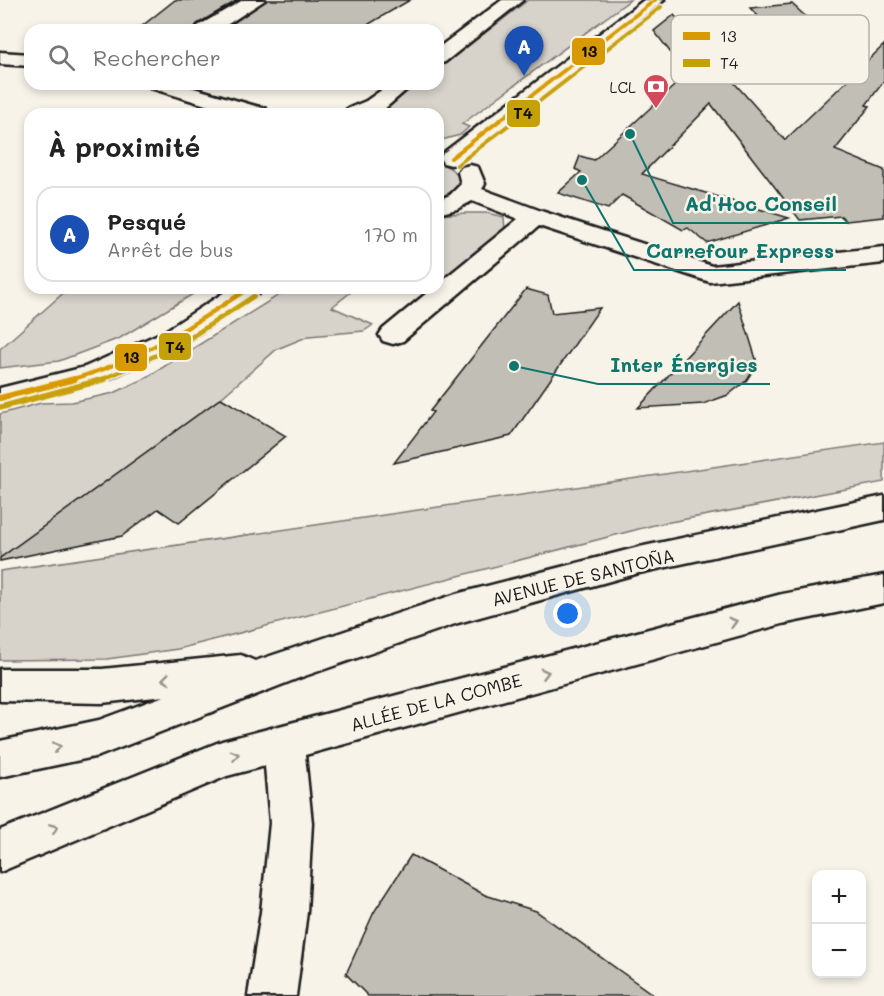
<!DOCTYPE html>
<html lang="fr">
<head>
<meta charset="utf-8">
<style>
  :root { --surface:#fff; --page:#f2f2f2; --text:#222; --muted:#767676; --line:#e0e0e0; --accent:#ea580c }
  body { margin:0; font-family:Mali,sans-serif; background:var(--page); color:var(--text) }
  .controls { position:absolute; right:18px; bottom:18px; display:grid; overflow:hidden; border-radius:12px; box-shadow:0 3px 9px #0003 }
  .controls button { width:54px; height:54px; display:grid; place-items:center; padding:0; border:0; border-bottom:2px solid var(--line); background:var(--surface); color:var(--text); font:30px sans-serif }
  .you { position:absolute; left:568px; top:614px; width:21px; height:21px; margin:-15px; border:4px solid #fff; border-radius:50%; background:#1a73e8; box-shadow:0 0 0 9px #1a73e833 }
  .badge { display:grid; place-items:center; width:39px; height:39px; border-radius:50%; background:var(--accent); color:#fff; font-size:20px; font-weight:700 }
  .pin { position:absolute; translate:-50% -50px; filter:drop-shadow(0 2px 3px #0008) }
  .pin::after { content:''; position:absolute; top:32px; width:21px; height:18px; background:inherit; clip-path:polygon(0 0,100% 0,50% 100%) }
  .list { margin:0; padding:0; list-style:none }
  h2 { display:flex; justify-content:space-between; align-items:center; height:78px; margin:0; padding:0 24px; font-size:26px }
  h2 small { font-size:20px; font-weight:400; color:var(--muted) }
  .list li { display:grid; grid-template-columns:39px 1fr auto; gap:18px; align-items:center; box-sizing:border-box; height:96px; margin:0 12px 12px; padding:0 12px; border:2px solid var(--line); border-radius:18px }
  .list b { display:block; font-size:22px; white-space:nowrap }
  .list p { margin:0; font-size:20px; white-space:nowrap; color:var(--muted) }
  .list em { font-size:20px; font-style:normal; color:var(--muted) }
  .icon { flex:none; width:33px; height:33px; fill:none; stroke:currentColor; stroke-width:2; stroke-linecap:round; stroke-linejoin:round }
  .map { position:relative; flex:none; width:884px; height:996px; overflow:hidden }
  .search { position:absolute; background:var(--surface); box-shadow:0 3px 9px #0003; left:24px; top:24px; width:420px; height:66px; display:flex; align-items:center; gap:15px; box-sizing:border-box; padding:0 21px; border-radius:18px; color:var(--muted); font-size:22px }
  .panel { position:absolute; background:var(--surface); box-shadow:0 3px 9px #0003; left:24px; top:108px; width:420px; height:186px; border-radius:18px }
  .map>svg:first-child { display:block }
  .green { fill:#d7d3cb; stroke:#7a7874; stroke-width:1.5 }
  .building { fill:#c0beb5; stroke:#1c1c1c; stroke-width:1.5 }
  .lines { fill:none; stroke-linecap:round; stroke-linejoin:round }
  .minor-casing { stroke:#1c1c1c; stroke-width:5 }
  .secondary-casing { stroke:#1c1c1c; stroke-width:5 }
  .minor { fill:#f7f3e8; fill-rule:evenodd }
  .secondary { fill:#f7f3e8; fill-rule:evenodd }
  .bus-1-far2-casing { stroke:#f7f3e8; stroke-width:7 }
  .bus-1-far1-casing { stroke:#f7f3e8; stroke-width:8 }
  .bus-1-casing { stroke:#f7f3e8; stroke-width:10 }
  .bus-2-far2-casing { stroke:#f7f3e8; stroke-width:7 }
  .bus-2-far1-casing { stroke:#f7f3e8; stroke-width:8 }
  .bus-2-casing { stroke:#f7f3e8; stroke-width:10 }
  .bus-1-far2 { stroke:#d89a04; stroke-width:4 }
  .bus-1-far1 { stroke:#d89a04; stroke-width:4.5 }
  .bus-1 { stroke:#d89a04; stroke-width:6 }
  .bus-2-far2 { stroke:#c6a007; stroke-width:4 }
  .bus-2-far1 { stroke:#c6a007; stroke-width:4.5 }
  .bus-2 { stroke:#c6a007; stroke-width:6 }
  .oneway { stroke:#94928c }
  .labels { text-anchor:middle; dominant-baseline:central; stroke-width:5; stroke-linejoin:round; paint-order:stroke }
  .far-poi-label { font-size:15px; fill:#1c1c1c; stroke:#f7f3e8; text-anchor:end }
  .street-label { font-size:18px; fill:#1c1c1c; stroke:#f7f3e8 }
  .key { fill:#f7f3e8; stroke:#b5b2ab; stroke-width:1.5 }
  .key-label { font-size:16px; fill:#1c1c1c }
  .leader { fill:none; stroke:#0f766e; stroke-width:2 }
  .callout-dot { fill:#0f766e; stroke:#f7f3e8; stroke-width:2 }
  .callout-label { font-size:20px; text-anchor:middle; font-weight:bold; fill:#0f766e; stroke:#f7f3e8; stroke-width:5; stroke-linejoin:round; paint-order:stroke }
  .line-badge { stroke:#f7f3e8; stroke-width:2 }
  .pale-badge-label { font-size:16px; text-anchor:middle; font-weight:bold; fill:#111 }
</style>
</head>
<body>
<div class="map">
<svg width="884" height="996" viewBox="0 0 884 996">
  <rect width="100%" height="100%" fill="#f7f3e8"/>
  <filter id="ink" filterUnits="userSpaceOnUse"><feTurbulence type="fractalNoise" baseFrequency=".0167" numOctaves="2"/><feDisplacementMap in="SourceGraphic" scale="12" xChannelSelector="R" yChannelSelector="G"/><feConvolveMatrix kernelMatrix="1 2 1 2 8 2 1 2 1" color-interpolation-filters="sRGB"/></filter>
  <g filter="url(#ink)">
    <g class="green">
      <polygon points="528,0 630,0 462,124 469,127 460,135 438,141 438,114 375,114 418,84 438,84 438,69"/>
      <path d="M438,163C465,171 466,190 438,197Z"/>
      <polygon points="465,213 487,213 504,217 505,232 438,284 438,215"/>
      <polygon points="69,288 203,288 120,338 59,361 0,368 0,349"/>
      <polygon points="290,288 356,288 332,307 373,325 364,331 309,336 277,349 221,398 0,560 0,414 41,403 72,402 114,393 144,379"/>
      <polygon points="884,442 884,482 654,525 178,649 107,659 0,660 0,571"/>
    </g>
    <g class="building">
      <polygon points="175,0 238,0 197,24 193,30 137,30"/>
      <polygon points="267,0 410,0 359,30 223,30"/>
      <polygon points="792,4 861,67 884,45 884,81 866,105 870,106 835,150 884,170 884,217 846,221 841,216 800,220 711,104 642,174 789,218 707,243 688,228 683,230 622,195 608,209 558,193 581,172 575,169 580,156 594,160 687,74 654,31 674,15 785,140 850,78 736,48 764,22 750,8"/>
      <polygon points="526,289 548,295 552,313 600,308 511,436 394,463 433,412 430,411"/>
      <polygon points="738,301 756,359 755,367 746,381 728,395 703,404 638,408"/>
      <polygon points="221,398 286,436 179,523 158,509 122,536 0,561 0,558"/>
      <polygon points="411,855 485,895 536,911 655,996 368,996 346,974 374,912"/>
    </g>
    <g class="lines">
      <defs>
        <g id="minor">
          <polygon points="243,0 265,0 219,30 195,30 198,26"/>
          <polygon points="502,0 523,0 445,62 438,64 438,48"/>
          <polygon points="644,0 664,0 459,163 451,165 443,163 440,158 443,153"/>
          <polygon points="0,52 30,54 30,66 0,64"/>
          <polygon points="148,84 180,84 266,109 269,114 235,114 151,88"/>
          <polygon points="390,84 413,84 382,111 373,114 344,114 347,109 366,101"/>
          <polygon points="470,165 478,167 485,184 482,189 544,212 712,266 884,247 884,263 710,282 539,226 403,341 393,344 383,341 379,335 383,329 433,288 438,288 438,284 518,219 472,201 457,209 438,214 438,200 450,195 461,184 458,172 462,167"/>
          <polygon points="231,288 262,288 258,294 185,343 104,381 0,408 0,388 85,367 165,331"/>
          <polygon points="884,575 884,603 782,624 305,755 312,823 307,912 296,996 248,996 261,912 270,823 265,766 227,776 0,872 0,830 222,741 782,594"/>
        </g>
        <polygon id="secondary" points="884,496 884,520 639,573 458,623 299,678 99,756 0,777 0,741 99,720 164,696 102,703 0,701 0,669 102,669 241,655 255,661 456,594 639,547"/>
      </defs>
      <use href="#minor" class="minor-casing"/>
      <use href="#secondary" class="secondary-casing"/>
      <use href="#minor" class="minor"/>
      <use href="#secondary" class="secondary"/>
      <defs>
        <polyline id="bus-1-far2" points="451,158 655,0"/>
        <path id="bus-1-far1" d="M69,380C135,363 192,326 249,288"/>
        <polyline id="bus-1" points="0,398 75,379"/>
        <polyline id="bus-2-far2" points="457,165 661,7"/>
        <polyline id="bus-2-far1" points="101,380 179,345 254,296"/>
        <polyline id="bus-2" points="2,407 105,379"/>
      </defs>
      <use href="#bus-1-far2" class="bus-1-far2-casing"/>
      <use href="#bus-1-far1" class="bus-1-far1-casing"/>
      <use href="#bus-1" class="bus-1-casing"/>
      <use href="#bus-2-far2" class="bus-2-far2-casing"/>
      <use href="#bus-2-far1" class="bus-2-far1-casing"/>
      <use href="#bus-2" class="bus-2-casing"/>
      <use href="#bus-1-far2" class="bus-1-far2"/>
      <use href="#bus-1-far1" class="bus-1-far1"/>
      <use href="#bus-1" class="bus-1"/>
      <use href="#bus-2-far2" class="bus-2-far2"/>
      <use href="#bus-2-far1" class="bus-2-far1"/>
      <use href="#bus-2" class="bus-2"/>
    </g>
    <defs><path id="oneway-chevron" d="M-2-3.5L2.5 0L-2 3.5" fill="none" stroke-width="1.6" stroke-linecap="round" stroke-linejoin="round" transform="scale(1.5)"/></defs>
    <g class="oneway">
      <use href="#oneway-chevron" transform="translate(733 622) rotate(-16)"/>
      <use href="#oneway-chevron" transform="translate(545 673) rotate(-15)"/>
      <use href="#oneway-chevron" transform="translate(166 679) rotate(174)"/>
      <use href="#oneway-chevron" transform="translate(57 747) rotate(-12)"/>
      <use href="#oneway-chevron" transform="translate(235 755) rotate(-15)"/>
      <use href="#oneway-chevron" transform="translate(54 828) rotate(-23)"/>
    </g>
  </g>
  <defs>
    <symbol id="bank-pin" viewBox="-11 -11 22 30"><path d="M0 17L-7.5 6A9.5 9.5 0 1 1 7.5 6Z" fill="#d1495b" stroke="#f7f3e8"/><path d="M-6-4H6V4H-6ZM0-2.3a2.3 2.3 0 1 0 0 4.6a2.3 2.3 0 1 0 0-4.6Z" fill="#fff"/></symbol>
  </defs>
  <g fill-rule="evenodd">
    <use href="#bank-pin" x="641" y="72" width="30" height="40"/>
  </g>
  <g class="labels">
    <g class="far-poi-label">
      <text x="636" y="87">LCL</text>
    </g>
    <g class="street-label">
      <text transform="translate(583 577) rotate(-14)">AVENUE DE SANTOÑA</text>
      <text transform="translate(436 702) rotate(-15)">ALLÉE DE LA COMBE</text>
    </g>
  </g>
  <rect x="671" y="15" width="198" height="69" rx="9" class="key"/>
  <rect x="683" y="32" width="27" height="8" fill="#d89a04"/>
  <rect x="683" y="59" width="27" height="8" fill="#c6a007"/>
  <g class="key-label">
    <text x="720" y="42">13</text>
    <text x="720" y="69">T4</text>
  </g>
  <path class="leader" d="M630 134L673 223H849M582 180L634 270H846M514 366L598 384H770"/>
  <g class="callout-dot">
    <circle cx="630" cy="134" r="6"/>
    <circle cx="582" cy="180" r="6"/>
    <circle cx="514" cy="366" r="6"/>
  </g>
  <g class="callout-label">
    <text x="761" y="211">Ad'Hoc Conseil</text>
    <text x="740" y="258">Carrefour Express</text>
    <text x="684" y="372">Inter Énergies</text>
  </g>
  <g class="line-badge">
    <rect x="571" y="37" width="35" height="29" rx="6" fill="#d89a04"/>
    <rect x="506" y="99" width="35" height="29" rx="6" fill="#c6a007"/>
    <rect x="158" y="332" width="34" height="29" rx="6" fill="#c6a007"/>
    <rect x="114" y="343" width="34" height="29" rx="6" fill="#d89a04"/>
  </g>
  <g class="pale-badge-label">
    <text x="589" y="57">13</text>
    <text x="523" y="119">T4</text>
    <text x="175" y="353">T4</text>
    <text x="131" y="363">13</text>
  </g>
</svg>
<div class="controls">
<button>+</button>
<button>−</button>
</div>
<div class="you"></div>
<div class="pin badge" style="left:524px;top:76px;background:#1a4fb4">A</div>
<div class="search"><svg class="icon" aria-label="search" viewBox="0 0 24 24"><circle cx="10" cy="10" r="6"/><path d="M15 15l6 6"/></svg>Rechercher</div>
<section class="panel">
<h2>À proximité<small></small></h2>
<ul class="list">
<li><span class="badge" style="background:#1a4fb4">A</span><div><b>Pesqué</b><p>Arrêt de bus</p></div><em>170 m</em></li>
</ul>
</section>
</div>
</body>
</html>
